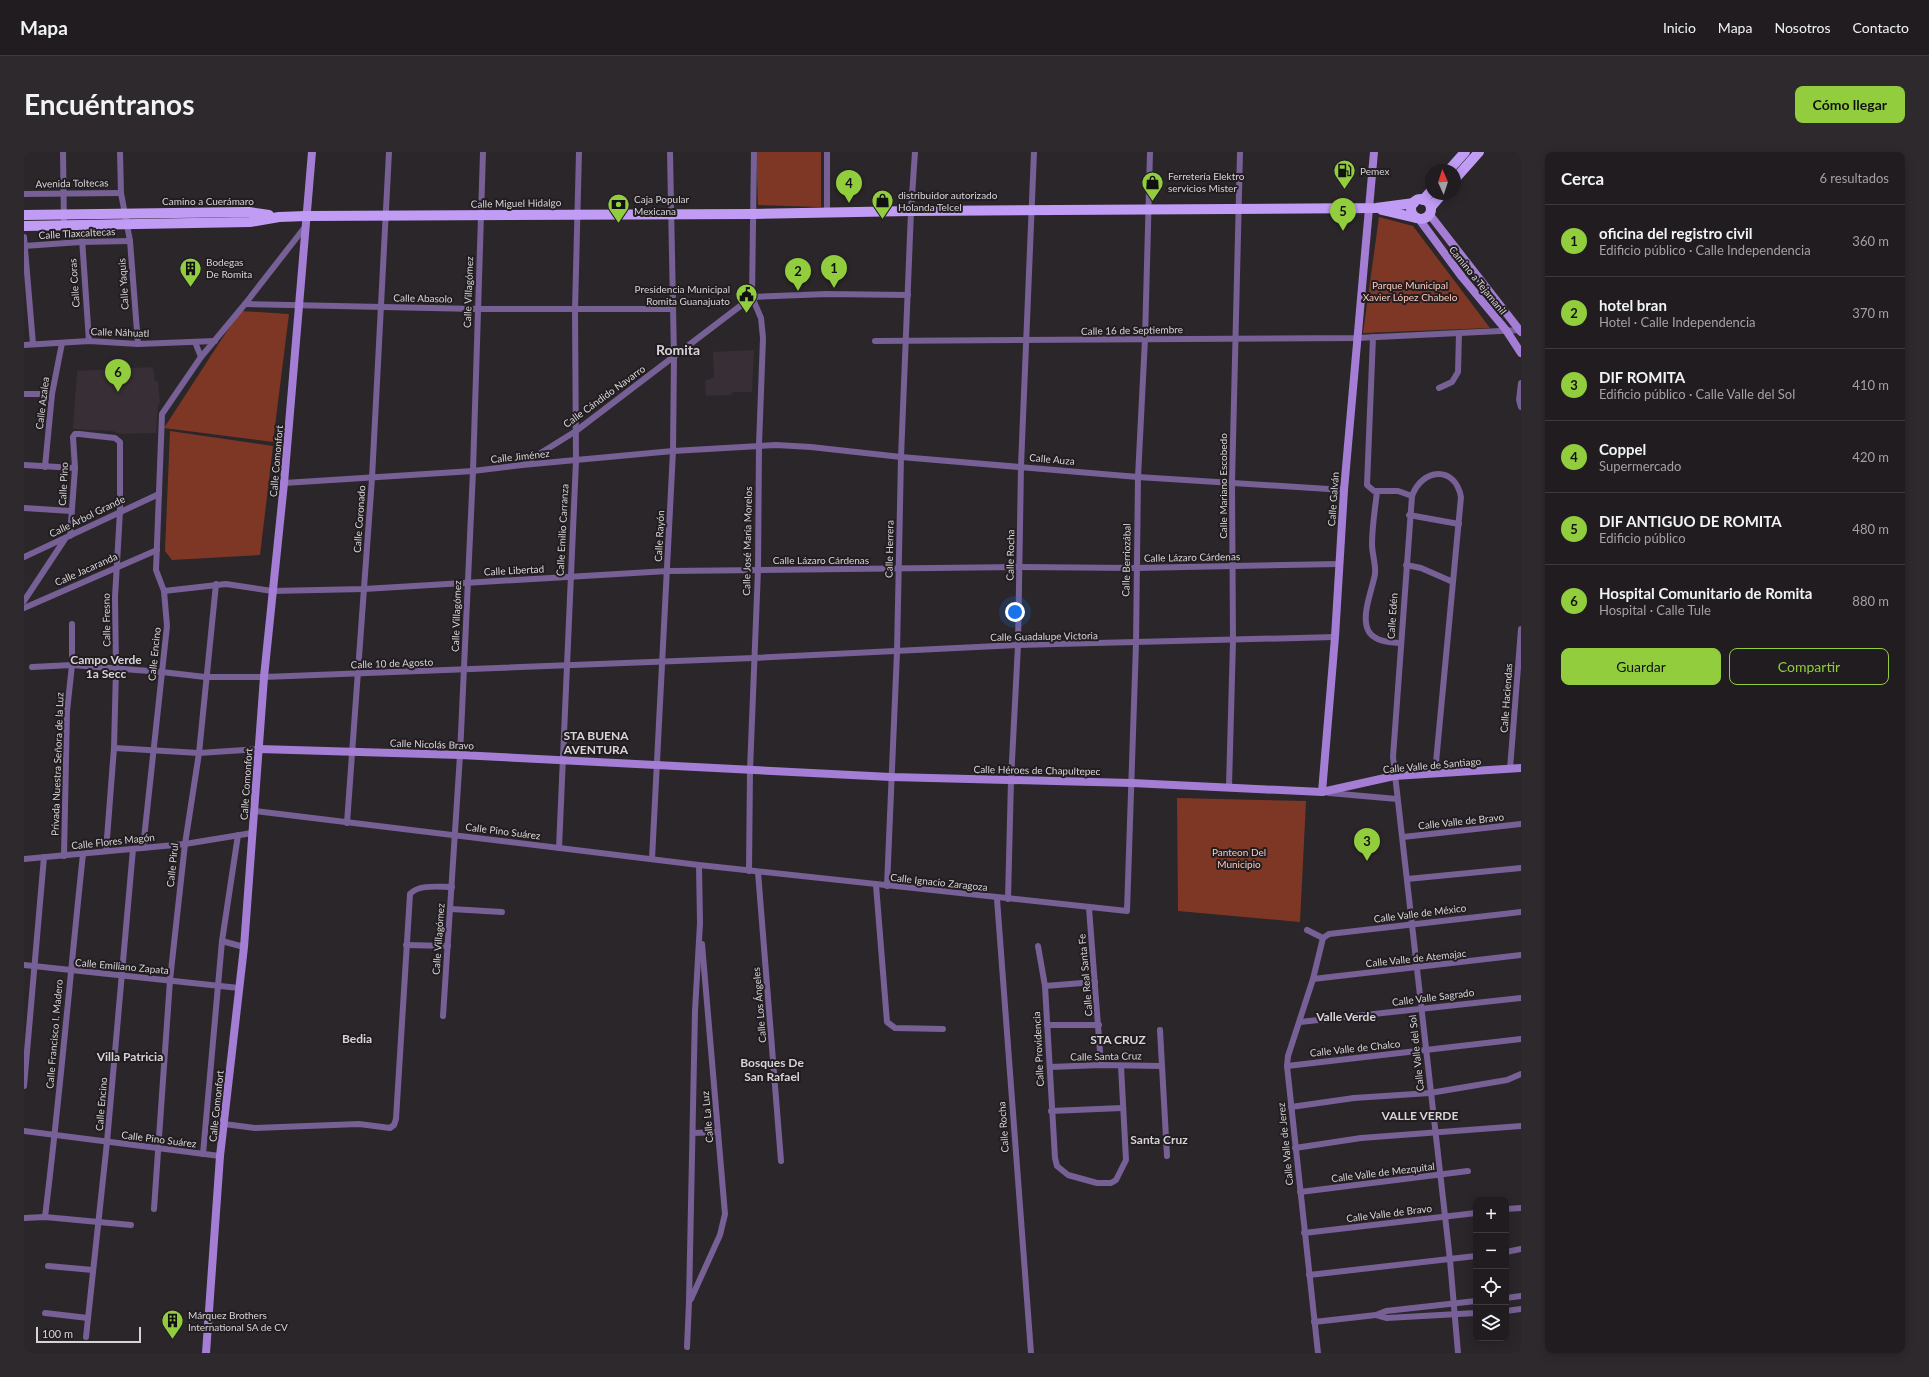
<!DOCTYPE html>
<html lang="es">
<head>
<meta charset="utf-8">
<style>
  :root { --surface:#201c20; --page:#2d292d; --text:#f1f3f6; --muted:#a2a1a5; --line:#3d3a3e; --accent:#92cd3e }
  body { margin:0; font-family:Lato,sans-serif; background:var(--page); color:var(--text) }
  .controls { position:absolute; right:12px; bottom:12px; display:grid; overflow:hidden; border-radius:8px; box-shadow:0 2px 10px #0003 }
  .controls button { width:36px; height:36px; display:grid; place-items:center; padding:0; border:0; border-bottom:1px solid var(--line); background:var(--surface); color:var(--text); font:20px sans-serif }
  .compass { position:absolute; left:1401px; top:12px; width:36px; height:36px; border-radius:50%; background:var(--surface); box-shadow:0 2px 10px #0003; rotate:357deg }
  .scale { position:absolute; left:12px; bottom:10px; width:105px; box-sizing:border-box; padding-left:4px; border:2px solid #d7d3d6; border-top:0; font-size:11px; line-height:14px; white-space:nowrap; color:#d7d3d6; -webkit-text-stroke:3px #211d20; paint-order:stroke }
  .you { position:absolute; left:991px; top:460px; width:14px; height:14px; margin:-10px; border:3px solid #fff; border-radius:50%; background:#1a73e8; box-shadow:0 0 0 6px #1a73e833 }
  .badge { display:grid; place-items:center; width:26px; height:26px; border-radius:50%; background:var(--accent); color:#111; font-size:13px; font-weight:700 }
  .pin { position:absolute; translate:-50% -33px; filter:drop-shadow(0 1px 2px #0008) }
  .pin::after { content:''; position:absolute; top:21px; width:14px; height:12px; background:inherit; clip-path:polygon(0 0,100% 0,50% 100%) }
  .list { margin:0; padding:0; list-style:none }
  h2 { display:flex; justify-content:space-between; align-items:center; height:52px; margin:0; padding:0 16px; font-size:17px }
  h2 small { font-size:13px; font-weight:400; color:var(--muted) }
  .list li { display:grid; grid-template-columns:26px 1fr auto; gap:12px; align-items:center; box-sizing:border-box; height:72px; padding:0 16px; border-top:1px solid var(--line) }
  .list b { display:block; font-size:15px; white-space:nowrap }
  .list p { margin:0; font-size:13px; white-space:nowrap; color:var(--muted) }
  .list em { font-size:13px; font-style:normal; color:var(--muted) }
  .actions { display:flex; gap:8px; padding:12px 16px }
  .actions a { flex:1; padding:9px 0; border:1px solid var(--accent); border-radius:8px; text-align:center; font-size:14px; color:var(--accent) }
  .actions .main { background:var(--accent); color:#111 }
  .icon { flex:none; width:22px; height:22px; fill:none; stroke:currentColor; stroke-width:2; stroke-linecap:round; stroke-linejoin:round }
  .map { position:relative; flex:none; width:1497px; height:1201px; overflow:hidden; border-radius:8px }
  header { display:flex; align-items:center; gap:24px; box-sizing:border-box; height:56px; padding:0 20px; background:var(--surface); border-bottom:1px solid var(--line) }
  header strong { font-size:19px }
  nav { display:flex; gap:22px; margin-inline-start:auto; font-size:14px }
  .intro { display:flex; align-items:center; justify-content:space-between; box-sizing:border-box; height:96px; padding:0 24px }
  h1 { margin:0; font-size:28px }
  .button { padding:10px 18px; border-radius:8px; background:var(--accent); color:#111; font-size:14px; font-weight:700 }
  main { display:flex; gap:24px; padding:0 24px }
  aside { flex:1; background:var(--surface); border-radius:8px; box-shadow:0 2px 10px #0003 }
  .map>svg:first-child { display:block }
  .built { fill:#382e35 }
  .green { fill:#7e3724 }
  .lines { fill:none; stroke-linecap:round; stroke-linejoin:round }
  .street { stroke:#766095; stroke-width:6 }
  .secondary { stroke:#a37ed4; stroke-width:8 }
  .primary { stroke:#c19cf5; stroke-width:10 }
  .labels { text-anchor:middle; dominant-baseline:central; stroke-width:4; stroke-linejoin:round; paint-order:stroke }
  .poi-label { font-size:10px; fill:#d7d3d6; stroke:#211d20; text-anchor:start }
  .street-label { font-size:10px; fill:#d7d3d6; stroke:#211d20 }
  .park-label { font-size:10px; fill:#fdc8b9; stroke:#211d20 }
  .quarter-label { font-size:12px; font-weight:bold; fill:#d7d3d6; stroke:#211d20 }
  .district-label { font-size:14px; font-weight:bold; fill:#d7d3d6; stroke:#211d20 }
</style>
</head>
<body>
<header>
<strong>Mapa</strong>
<nav><a>Inicio</a><a>Mapa</a><a>Nosotros</a><a>Contacto</a></nav>
</header>
<div class="intro"><h1>Encuéntranos</h1><a class="button">Cómo llegar</a></div>
<main>
<div class="map">
<svg width="1497" height="1201" viewBox="0 0 1497 1201">
  <rect width="100%" height="100%" fill="#2b262a"/>
  <g class="built">
    <polygon points="730,198 728,240 709,240 707,243 682,244 681,229 690,225 689,200"/>
    <polygon points="129,215 131,229 134,229 136,251 134,252 132,281 96,282 88,279 49,277 53,219"/>
  </g>
  <g class="green">
    <polygon points="732,0 797,0 797,55 734,53"/>
    <polygon points="1355,65 1389,74 1466,176 1339,181"/>
    <polygon points="216,159 265,162 249,290 140,276"/>
    <polygon points="146,279 249,294 236,403 148,408 141,399"/>
    <polygon points="1153,646 1282,649 1276,770 1154,759"/>
  </g>
  <g class="lines">
    <g class="street">
      <polyline points="39,0 40,73"/>
      <polyline points="96,0 97,41 106,89 114,192"/>
      <polyline points="0,42 97,41"/>
      <polyline points="803,60 803,0"/>
      <polyline points="57,72 65,189"/>
      <polyline points="0,85 9,192"/>
      <polyline points="0,94 57,90 106,89"/>
      <polyline points="728,145 803,142 884,143"/>
      <polyline points="221,152 453,157 649,157"/>
      <polyline points="1349,185 1343,333 1350,339 1374,339 1388,344"/>
      <polyline points="851,189 1333,186 1497,178"/>
      <polyline points="171,190 177,205"/>
      <polyline points="0,193 65,189 114,192 191,189"/>
      <polyline points="1497,231 1495,248 1497,255"/>
      <polyline points="1415,236 1428,230 1434,220 1435,181"/>
      <polyline points="0,242 28,242"/>
      <polyline points="499,312 552,279 728,145"/>
      <polyline points="0,313 51,316"/>
      <polyline points="21,315 28,242 38,191"/>
      <polyline points="260,331 449,319 498,313 649,299 752,293 787,295 877,305 1114,325 1320,338"/>
      <path d="M1353,340C1351,357 1348,375 1348,392C1348,402 1352,412 1351,422C1348,439 1336,465 1345,480C1352,490 1366,490 1376,491"/>
      <polyline points="0,356 47,359"/>
      <polyline points="1385,363 1435,372"/>
      <polyline points="46,384 51,316 49,285 51,282 55,282 91,286 96,290 96,359 91,445 92,517 90,596 82,699"/>
      <polyline points="0,405 135,342"/>
      <polyline points="1382,413 1397,416 1429,430"/>
      <polyline points="140,439 202,432 248,439 340,437 644,419 995,415 1111,416 1315,412"/>
      <polyline points="0,449 41,387"/>
      <polyline points="0,456 133,398"/>
      <polyline points="8,515 48,513 138,520 181,525 240,525 730,506 994,493 1311,485"/>
      <polyline points="90,596 175,601 235,597"/>
      <polyline points="1486,617 1497,477"/>
      <path d="M1411,621L1437,345C1431,313 1398,316 1388,344L1369,605L1426,1108L1434,1201"/>
      <polyline points="1205,634 1209,489 1208,331 1216,0"/>
      <polyline points="1305,641 1373,647"/>
      <polyline points="231,659 675,713 1103,759 1112,492 1114,325 1121,187 1126,0"/>
      <polyline points="323,671 348,326 365,0"/>
      <polyline points="1379,685 1497,672"/>
      <polyline points="119,696 143,474 140,439 132,418 138,262 177,205 221,152 281,75"/>
      <polyline points="535,696 552,309 551,158 555,0"/>
      <polyline points="40,704 43,559 48,513 48,472"/>
      <polyline points="0,707 161,692 228,681"/>
      <polyline points="628,707 649,299 650,205 646,0"/>
      <polyline points="725,719 726,618 734,418 735,293 739,186 737,166 728,145 730,0"/>
      <polyline points="734,720 757,1009"/>
      <polyline points="1383,727 1497,716"/>
      <polyline points="852,733 863,870 871,876 919,877"/>
      <polyline points="863,734 873,500 877,305 887,59 891,0"/>
      <polyline points="973,747 1007,1201"/>
      <polyline points="984,747 987,628 994,493 997,314 1010,0"/>
      <polyline points="1065,756 1077,913"/>
      <polyline points="427,757 478,760"/>
      <polyline points="1283,778 1299,786"/>
      <polyline points="1299,786 1305,782 1497,760"/>
      <polyline points="198,789 220,795"/>
      <polyline points="382,793 424,794"/>
      <polyline points="1014,794 1021,834 1031,1006 1033,1014 1044,1023 1073,1031 1087,1031 1092,1028 1102,1008 1097,914"/>
      <polyline points="0,813 215,836"/>
      <polyline points="1289,827 1497,803"/>
      <polyline points="1021,834 1071,830"/>
      <polyline points="419,864 436,603 449,319 459,0"/>
      <polyline points="1276,870 1497,846"/>
      <polyline points="1023,873 1075,873"/>
      <polyline points="1136,878 1143,1004"/>
      <polyline points="1263,914 1497,887"/>
      <polyline points="1026,915 1077,913 1137,914"/>
      <polyline points="0,934 20,705"/>
      <polyline points="1267,955 1330,946 1406,941 1483,928 1497,922"/>
      <polyline points="1027,959 1098,956"/>
      <path d="M200,972L231,976L335,972L366,976L370,973L372,967L386,742C395,732 415,735 428,735"/>
      <polyline points="0,979 196,1004"/>
      <polyline points="670,981 694,980"/>
      <polyline points="1271,996 1337,986 1497,974"/>
      <polyline points="179,1002 198,789 214,683"/>
      <polyline points="1276,1040 1444,1019"/>
      <polyline points="130,1057 146,828 161,692 175,601 192,432"/>
      <polyline points="1482,1057 1497,1056"/>
      <path d="M21,1065C36,944 46,823 59,702"/>
      <polyline points="0,1066 21,1065 107,1073"/>
      <polyline points="1280,1081 1452,1061"/>
      <polyline points="1482,1100 1497,1097"/>
      <polyline points="24,1114 69,1118"/>
      <polyline points="1285,1123 1452,1104"/>
      <polyline points="1482,1146 1497,1144"/>
      <polyline points="667,1147 696,1083 701,1062 678,792"/>
      <polyline points="1482,1159 1497,1157"/>
      <polyline points="21,1161 64,1166"/>
      <polyline points="1352,1163 1363,1166 1452,1161"/>
      <polyline points="1290,1170 1352,1163 1362,1159 1452,1149"/>
      <polyline points="62,1185 83,990 109,697"/>
      <polyline points="663,1195 665,1150 671,859 676,771 675,713"/>
      <polyline points="1294,1201 1263,914 1264,904 1289,827 1299,786"/>
    </g>
    <g class="secondary">
      <polyline points="1406,63 1497,180"/>
      <polyline points="1395,67 1438,125 1482,178 1497,201"/>
      <polyline points="235,597 436,603 867,625 1108,631 1298,640 1370,624 1497,616"/>
      <polyline points="1298,640 1311,485 1320,338 1350,0"/>
      <polyline points="182,1201 196,1004 220,795 240,525 260,331 288,0"/>
    </g>
    <g class="primary">
      <polyline points="1425,18 1441,0"/>
      <polyline points="1431,27 1455,0"/>
      <circle cx="1397" cy="57" r="10"/>
      <polyline points="1399,48 1407,39"/>
      <polyline points="1407,55 1418,42"/>
      <polyline points="1358,58 1392,66"/>
      <polyline points="0,63 225,60 245,63"/>
      <polyline points="0,74 226,70 255,65 282,64 729,62 887,59 1352,56 1390,51"/>
    </g>
  </g>
  <defs>
    <symbol id="fuel-pin" viewBox="-11 -11 22 30"><path d="M0 17L-7.5 6A9.5 9.5 0 1 1 7.5 6Z" fill="#92cd3e" stroke="#211d20"/><path d="M-5.5-6h7V0h2V4h1.3V-2.5L3-4.5l.8-.8L6-3V5H2.5V1h-1V6h-7ZM-4.2-4.7v3.2H.2V-4.7Z" fill="#111"/></symbol>
    <symbol id="shop-pin" viewBox="-11 -11 22 30"><path d="M0 17L-7.5 6A9.5 9.5 0 1 1 7.5 6Z" fill="#92cd3e" stroke="#211d20"/><path d="M-5-2.5h2.3a2.7 3.5 0 0 1 5.4 0H5L5.5 6h-11ZM-1.5-2.5h3a1.5 2.3 0 0 0-3 0Z" fill="#111"/></symbol>
    <symbol id="bank-pin" viewBox="-11 -11 22 30"><path d="M0 17L-7.5 6A9.5 9.5 0 1 1 7.5 6Z" fill="#92cd3e" stroke="#211d20"/><path d="M-6-4H6V4H-6ZM0-2.3a2.3 2.3 0 1 0 0 4.6a2.3 2.3 0 1 0 0-4.6Z" fill="#111"/></symbol>
    <symbol id="building-pin" viewBox="-11 -11 22 30"><path d="M0 17L-7.5 6A9.5 9.5 0 1 1 7.5 6Z" fill="#92cd3e" stroke="#211d20"/><path d="M-4-6H4V6H1V3H-1V6H-4ZM-2.5-4.3h1.7v1.8h-1.7ZM.8-4.3h1.7v1.8H.8ZM-2.5-1h1.7V.8h-1.7ZM.8-1h1.7V.8H.8Z" fill="#111"/></symbol>
    <symbol id="civic-pin" viewBox="-11 -11 22 30"><path d="M0 17L-7.5 6A9.5 9.5 0 1 1 7.5 6Z" fill="#92cd3e" stroke="#211d20"/><path d="M-.6-6.5H3V-4.5H.6V-3L4-1V1h2V6H-6V1h2V-1L-.6-3ZM-1.2 2.5V6h2.4V2.5Z" fill="#111"/></symbol>
  </defs>
  <g fill-rule="evenodd">
    <use href="#fuel-pin" x="1308" y="6" width="25" height="34"/>
    <use href="#shop-pin" x="1116" y="18" width="25" height="34"/>
    <use href="#shop-pin" x="846" y="36" width="25" height="34"/>
    <use href="#bank-pin" x="582" y="40" width="25" height="34"/>
    <use href="#building-pin" x="154" y="104" width="25" height="34"/>
    <use href="#civic-pin" x="710" y="130" width="25" height="34"/>
    <use href="#building-pin" x="136" y="1156" width="25" height="34"/>
  </g>
  <g class="labels">
    <g class="poi-label">
      <text x="1336" y="19">Pemex</text>
      <text x="1144" y="24">Ferretería Elektro<tspan x="1144" dy="12">servicios Mister</tspan></text>
      <text x="874" y="43">distribuidor autorizado<tspan x="874" dy="12">Holanda Telcel</tspan></text>
      <text x="610" y="47">Caja Popular<tspan x="610" dy="12">Mexicana</tspan></text>
      <text x="182" y="110">Bodegas<tspan x="182" dy="12">De Romita</tspan></text>
      <text x="706" y="137" text-anchor="end">Presidencia Municipal<tspan x="706" dy="12">Romita Guanajuato</tspan></text>
      <text x="164" y="1163">Márquez Brothers<tspan x="164" dy="12">International SA de CV</tspan></text>
    </g>
    <g class="street-label">
      <text transform="translate(48 31) rotate(-1)">Avenida Toltecas</text>
      <text x="184" y="49">Camino a Cuerámaro</text>
      <text transform="translate(492 51) rotate(-1)">Calle Miguel Hidalgo</text>
      <text transform="translate(53 81) rotate(-3)">Calle Tlaxcaltecas</text>
      <text transform="translate(1454 128) rotate(51)">Camino a Tejamanil</text>
      <text transform="translate(50 131) rotate(-94)">Calle Coras</text>
      <text transform="translate(99 132) rotate(-94)">Calle Yaquis</text>
      <text transform="translate(444 140) rotate(-88)">Calle Villagómez</text>
      <text transform="translate(399 146) rotate(1)">Calle Abasolo</text>
      <text transform="translate(1108 178) rotate(-1)">Calle 16 de Septiembre</text>
      <text transform="translate(96 180) rotate(2)">Calle Náhuatl</text>
      <text transform="translate(580 244) rotate(-36)">Calle Cándido Navarro</text>
      <text transform="translate(18 251) rotate(-83)">Calle Azalea</text>
      <text transform="translate(496 304) rotate(-6)">Calle Jiménez</text>
      <text transform="translate(1028 307) rotate(5)">Calle Auza</text>
      <text transform="translate(252 309) rotate(-85)">Calle Comonfort</text>
      <text transform="translate(39 332) rotate(-87)">Calle Pino</text>
      <text transform="translate(1199 334) rotate(-90)">Calle Mariano Escobedo</text>
      <text transform="translate(1309 347) rotate(-86)">Calle Galván</text>
      <text transform="translate(63 364) rotate(-26)">Calle Árbol Grande</text>
      <text transform="translate(335 367) rotate(-86)">Calle Coronado</text>
      <text transform="translate(538 378) rotate(-87)">Calle Emilio Carranza</text>
      <text transform="translate(635 384) rotate(-87)">Calle Rayón</text>
      <text transform="translate(723 389) rotate(-89)">Calle José María Morelos</text>
      <text transform="translate(865 397) rotate(-89)">Calle Herrera</text>
      <text transform="translate(986 403) rotate(-89)">Calle Rocha</text>
      <text transform="translate(1168 405) rotate(-1)">Calle Lázaro Cárdenas</text>
      <text x="797" y="408">Calle Lázaro Cárdenas</text>
      <text transform="translate(1102 408) rotate(-89)">Calle Berriozábal</text>
      <text transform="translate(62 417) rotate(-24)">Calle Jacaranda</text>
      <text transform="translate(490 418) rotate(-3)">Calle Libertad</text>
      <text transform="translate(432 464) rotate(-88)">Calle Villagómez</text>
      <text transform="translate(1368 464) rotate(-86)">Calle Edén</text>
      <text transform="translate(82 468) rotate(-91)">Calle Fresno</text>
      <text transform="translate(1020 484) rotate(-1)">Calle Guadalupe Victoria</text>
      <text transform="translate(130 502) rotate(-84)">Calle Encino</text>
      <text transform="translate(368 511) rotate(-2)">Calle 10 de Agosto</text>
      <text transform="translate(1482 546) rotate(-86)">Calle Haciendas</text>
      <text transform="translate(408 592) rotate(2)">Calle Nicolás Bravo</text>
      <text transform="translate(33 612) rotate(-88)">Privada Nuestra Señora de la Luz</text>
      <text transform="translate(1408 613) rotate(-5)">Calle Valle de Santiago</text>
      <text transform="translate(1013 618) rotate(1)">Calle Héroes de Chapultepec</text>
      <text transform="translate(222 632) rotate(-86)">Calle Comonfort</text>
      <text transform="translate(1437 669) rotate(-6)">Calle Valle de Bravo</text>
      <text transform="translate(479 679) rotate(7)">Calle Pino Suárez</text>
      <text transform="translate(89 689) rotate(-6)">Calle Flores Magón</text>
      <text transform="translate(148 713) rotate(-84)">Calle Pirul</text>
      <text transform="translate(915 730) rotate(6)">Calle Ignacio Zaragoza</text>
      <text transform="translate(1396 761) rotate(-7)">Calle Valle de México</text>
      <text transform="translate(414 787) rotate(-86)">Calle Villagómez</text>
      <text transform="translate(1392 806) rotate(-6)">Calle Valle de Atemajac</text>
      <text transform="translate(98 814) rotate(5)">Calle Emiliano Zapata</text>
      <text transform="translate(1061 823) rotate(-95)">Calle Real Santa Fe</text>
      <text transform="translate(1409 845) rotate(-7)">Calle Valle Sagrado</text>
      <text transform="translate(735 853) rotate(-95)">Calle Los Ángeles</text>
      <text transform="translate(30 882) rotate(-85)">Calle Francisco I. Madero</text>
      <text transform="translate(1331 896) rotate(-6)">Calle Valle de Chalco</text>
      <text transform="translate(1014 897) rotate(-93)">Calle Providencia</text>
      <text transform="translate(1392 901) rotate(-96)">Calle Valle del Sol</text>
      <text transform="translate(1082 904) rotate(-1)">Calle Santa Cruz</text>
      <text transform="translate(77 952) rotate(-85)">Calle Encino</text>
      <text transform="translate(192 954) rotate(-84)">Calle Comonfort</text>
      <text transform="translate(683 965) rotate(-95)">Calle La Luz</text>
      <text transform="translate(979 975) rotate(-94)">Calle Rocha</text>
      <text transform="translate(135 987) rotate(7)">Calle Pino Suárez</text>
      <text transform="translate(1261 992) rotate(-96)">Calle Valle de Jerez</text>
      <text transform="translate(1359 1020) rotate(-7)">Calle Valle de Mezquital</text>
      <text transform="translate(1365 1061) rotate(-7)">Calle Valle de Bravo</text>
    </g>
    <g class="park-label">
      <text x="1386" y="133">Parque Municipal<tspan x="1386" dy="12">Xavier López Chabelo</tspan></text>
      <text x="1215" y="700">Panteon Del<tspan x="1215" dy="12">Municipio</tspan></text>
    </g>
    <g class="quarter-label">
      <text x="82" y="507">Campo Verde<tspan x="82" dy="14">1a Secc</tspan></text>
      <text x="572" y="583">STA BUENA<tspan x="572" dy="14">AVENTURA</tspan></text>
      <text x="1322" y="864">Valle Verde</text>
      <text x="333" y="886">Bedia</text>
      <text x="1094" y="887">STA CRUZ</text>
      <text x="106" y="904">Villa Patricia</text>
      <text x="748" y="910">Bosques De<tspan x="748" dy="14">San Rafael</tspan></text>
      <text x="1396" y="963">VALLE VERDE</text>
      <text x="1135" y="987">Santa Cruz</text>
    </g>
    <g class="district-label">
      <text x="654" y="197">Romita</text>
    </g>
  </g>
</svg>
<div class="controls">
<button>+</button>
<button>−</button>
<button><svg class="icon" aria-label="locate" viewBox="0 0 24 24"><circle cx="12" cy="12" r="6"/><path d="M12 2v4M12 18v4M2 12h4M18 12h4"/></svg></button>
<button><svg class="icon" aria-label="layers" viewBox="0 0 24 24"><path d="M12 4l9 5-9 5-9-5zM3 14l9 5 9-5"/></svg></button>
</div>
<svg class="compass" viewBox="-18 -18 36 36"><path d="M0-13l5 13h-10z" fill="#e53935"/><path d="M0 13l5-13h-10z" fill="#a2a1a5"/></svg>
<div class="scale">100 m</div>
<div class="you"></div>
<div class="pin badge" style="left:810px;top:136px">1</div>
<div class="pin badge" style="left:774px;top:139px">2</div>
<div class="pin badge" style="left:1343px;top:709px">3</div>
<div class="pin badge" style="left:825px;top:51px">4</div>
<div class="pin badge" style="left:1319px;top:79px">5</div>
<div class="pin badge" style="left:94px;top:240px">6</div>
</div>
<aside>
<h2>Cerca<small>6 resultados</small></h2>
<ul class="list">
<li><span class="badge">1</span><div><b>oficina del registro civil</b><p>Edificio público · Calle Independencia</p></div><em>360 m</em></li>
<li><span class="badge">2</span><div><b>hotel bran</b><p>Hotel · Calle Independencia</p></div><em>370 m</em></li>
<li><span class="badge">3</span><div><b>DIF ROMITA</b><p>Edificio público · Calle Valle del Sol</p></div><em>410 m</em></li>
<li><span class="badge">4</span><div><b>Coppel</b><p>Supermercado</p></div><em>420 m</em></li>
<li><span class="badge">5</span><div><b>DIF ANTIGUO DE ROMITA</b><p>Edificio público</p></div><em>480 m</em></li>
<li><span class="badge">6</span><div><b>Hospital Comunitario de Romita</b><p>Hospital · Calle Tule</p></div><em>880 m</em></li>
</ul>
<div class="actions"><a class="main">Guardar</a><a>Compartir</a></div>
</aside>
</main>
</body>
</html>
